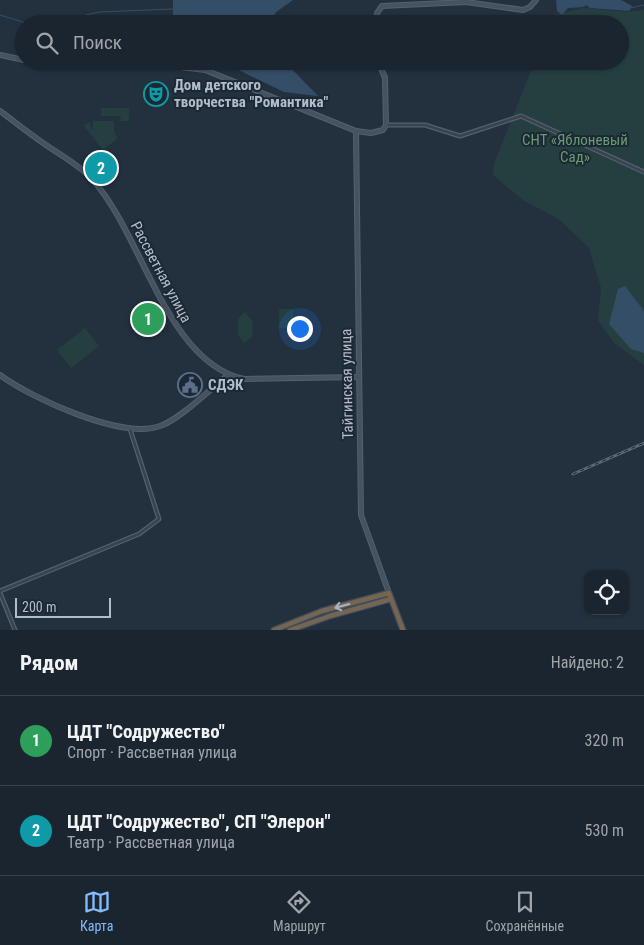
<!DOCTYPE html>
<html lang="ru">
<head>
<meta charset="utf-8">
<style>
  :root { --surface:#1a252f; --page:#27313b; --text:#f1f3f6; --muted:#9fa5aa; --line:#38424b; --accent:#84bcfe }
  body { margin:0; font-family:"Roboto Condensed",sans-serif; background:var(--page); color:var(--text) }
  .controls { position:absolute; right:15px; bottom:15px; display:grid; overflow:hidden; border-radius:10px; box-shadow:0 1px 4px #0004 }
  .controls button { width:45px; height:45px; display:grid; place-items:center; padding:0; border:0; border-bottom:1px solid var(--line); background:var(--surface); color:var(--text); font:25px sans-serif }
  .scale { position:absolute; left:15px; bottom:12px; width:96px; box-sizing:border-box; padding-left:5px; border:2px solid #b3bdca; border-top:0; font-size:14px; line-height:18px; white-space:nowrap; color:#b3bdca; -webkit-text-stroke:4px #1c2834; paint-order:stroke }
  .you { position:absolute; left:299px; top:328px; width:18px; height:18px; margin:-12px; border:4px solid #fff; border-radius:50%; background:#1a73e8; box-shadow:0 0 0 8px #1a73e833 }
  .badge { display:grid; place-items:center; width:32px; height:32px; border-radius:50%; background:var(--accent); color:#fff; font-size:16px; font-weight:700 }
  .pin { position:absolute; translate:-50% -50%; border:2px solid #fff; box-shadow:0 1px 5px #0006 }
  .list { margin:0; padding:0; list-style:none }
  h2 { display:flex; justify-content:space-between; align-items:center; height:65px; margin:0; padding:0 20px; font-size:21px }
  h2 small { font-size:16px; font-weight:400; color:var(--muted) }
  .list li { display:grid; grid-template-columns:32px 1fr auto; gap:15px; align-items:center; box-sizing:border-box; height:90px; padding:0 20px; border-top:1px solid var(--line) }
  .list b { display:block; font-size:19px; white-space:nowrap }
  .list p { margin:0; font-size:16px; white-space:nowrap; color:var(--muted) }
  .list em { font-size:16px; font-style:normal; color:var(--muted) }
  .icon { flex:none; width:28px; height:28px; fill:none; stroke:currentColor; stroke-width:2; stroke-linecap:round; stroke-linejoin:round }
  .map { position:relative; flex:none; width:644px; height:630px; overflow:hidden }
  .search { position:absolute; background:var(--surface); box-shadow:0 1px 4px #0004; left:15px; right:15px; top:15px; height:55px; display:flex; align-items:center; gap:12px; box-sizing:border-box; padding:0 18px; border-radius:28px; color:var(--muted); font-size:19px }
  .sheet { height:245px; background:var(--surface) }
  nav { display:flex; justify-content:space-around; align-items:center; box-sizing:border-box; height:70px; border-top:1px solid var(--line); background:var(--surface); font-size:14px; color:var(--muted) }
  nav a { display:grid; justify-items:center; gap:2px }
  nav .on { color:var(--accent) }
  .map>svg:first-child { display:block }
  .green { fill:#253f40 }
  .water { fill:#354e67 }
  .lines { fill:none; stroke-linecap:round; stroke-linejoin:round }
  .stream { stroke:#354e67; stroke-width:1 }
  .street-casing { stroke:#55606d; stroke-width:5 }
  .secondary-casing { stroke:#55606d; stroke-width:6 }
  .highway-casing { stroke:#424d5a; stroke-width:7 }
  .street { stroke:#37434f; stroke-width:2.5 }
  .secondary { stroke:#455262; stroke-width:4 }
  .highway { stroke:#756653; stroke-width:4.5 }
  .rail-casing { stroke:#596776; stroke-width:3 }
  .rail { stroke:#1c2834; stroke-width:1; stroke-dasharray:4; stroke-linecap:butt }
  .oneway { stroke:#adb4be }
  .labels { text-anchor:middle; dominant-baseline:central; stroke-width:4; stroke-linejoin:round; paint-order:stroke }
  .poi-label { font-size:15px; font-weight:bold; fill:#b3bdca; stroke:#1c2834; text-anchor:start }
  .park-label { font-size:15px; fill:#699c71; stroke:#1c2834 }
  .street-label { font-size:15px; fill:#b3bdca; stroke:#1c2834 }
</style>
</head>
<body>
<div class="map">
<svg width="644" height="630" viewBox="0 0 644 630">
  <rect width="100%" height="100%" fill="#23313f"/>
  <g class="green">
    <polygon points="583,8 627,12 644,10 644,365 614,343 598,320 601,288 589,248 560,220 523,200 493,175 494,164 535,61 620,61 620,24 550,24 553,15"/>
    <polygon points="101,108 129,108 129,121 121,121 120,116 101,116"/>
    <polygon points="93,121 114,121 114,133 118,138 103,150 84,126 89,122 93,131"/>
    <rect x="279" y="309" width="14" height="19"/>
    <polygon points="245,312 253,322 252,337 244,343 238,335 238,318"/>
    <polygon points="85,328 99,346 71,368 57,350"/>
  </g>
  <g class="water">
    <polygon points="173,0 293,0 276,12 269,24 173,24"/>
    <polygon points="556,0 621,0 632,6 629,11 590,8 586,5 584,7 568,8 562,15 557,11"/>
    <polygon points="220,61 284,61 318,96 284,92"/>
    <polygon points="625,286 644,311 644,353 631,349 609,324 618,289"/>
  </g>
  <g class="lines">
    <g class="stream">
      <polyline points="630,8 644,5"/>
      <polyline points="0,15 29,24"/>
      <polyline points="47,24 99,12 173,9"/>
    </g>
    <defs>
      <g id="street">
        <polyline points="386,125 425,125 460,136 521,116 644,172"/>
        <polyline points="0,591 139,534 159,519 130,429"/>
        <polyline points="0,593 15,630"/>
      </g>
      <g id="secondary">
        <polyline points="376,24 377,13 382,6 466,2 523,10 530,7 536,0"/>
        <polyline points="0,55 24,60"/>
        <polyline points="58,61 155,64 205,70 356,131 371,133 383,130 386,125 385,78 378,61"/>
        <path d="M0,111C15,122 30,134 46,145C62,156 79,165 92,179C143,235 166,362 244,379L359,377"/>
        <polyline points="356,131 361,515 389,593"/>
        <path d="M0,375C31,398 122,440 160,426C179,420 210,389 227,376"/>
      </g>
      <g id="highway">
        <polyline points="274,630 322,611 389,593 403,630"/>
        <polyline points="290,630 330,616 391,599"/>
      </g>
    </defs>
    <use href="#street" class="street-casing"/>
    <use href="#secondary" class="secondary-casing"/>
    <use href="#highway" class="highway-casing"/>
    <use href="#street" class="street"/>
    <use href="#secondary" class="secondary"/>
    <use href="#highway" class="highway"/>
    <defs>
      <polyline id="rail" points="573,474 644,443"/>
    </defs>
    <use href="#rail" class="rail-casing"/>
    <use href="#rail" class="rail"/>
  </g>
  <defs><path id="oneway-shaft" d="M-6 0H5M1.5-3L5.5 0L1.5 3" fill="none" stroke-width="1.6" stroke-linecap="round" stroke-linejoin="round" transform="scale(1.25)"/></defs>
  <use class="oneway" href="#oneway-shaft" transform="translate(342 606) rotate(165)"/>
  <defs>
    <symbol id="theatre-ring" viewBox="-11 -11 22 22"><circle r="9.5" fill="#1c2834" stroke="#0f9aa8" stroke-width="1.5"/><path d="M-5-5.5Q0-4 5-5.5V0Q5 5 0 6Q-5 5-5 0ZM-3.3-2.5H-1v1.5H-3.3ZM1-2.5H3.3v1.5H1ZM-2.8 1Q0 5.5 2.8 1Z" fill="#0f9aa8"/></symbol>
    <symbol id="civic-ring" viewBox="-11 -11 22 22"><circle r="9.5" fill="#1c2834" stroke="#5c6f8a" stroke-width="1.5"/><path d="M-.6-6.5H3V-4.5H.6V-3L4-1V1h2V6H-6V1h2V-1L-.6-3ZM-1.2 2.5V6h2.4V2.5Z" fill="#5c6f8a"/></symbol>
  </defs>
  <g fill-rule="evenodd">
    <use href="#theatre-ring" x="142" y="80" width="28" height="28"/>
    <use href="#civic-ring" x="176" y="371" width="28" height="28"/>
  </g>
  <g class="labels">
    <g class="poi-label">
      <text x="174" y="85">Дом детского<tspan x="174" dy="17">творчества "Романтика"</tspan></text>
      <text x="208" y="385">СДЭК</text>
    </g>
    <g class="park-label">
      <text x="575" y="140">СНТ «Яблоневый<tspan x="575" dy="17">Сад»</tspan></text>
    </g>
    <g class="street-label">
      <text transform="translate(161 272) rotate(62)">Рассветная улица</text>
      <text transform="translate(347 384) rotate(-91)">Тайгинская улица</text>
    </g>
  </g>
</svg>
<div class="controls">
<button><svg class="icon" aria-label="locate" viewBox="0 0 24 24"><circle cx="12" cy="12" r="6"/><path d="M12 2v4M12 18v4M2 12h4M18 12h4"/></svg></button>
</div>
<div class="scale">200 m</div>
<div class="you"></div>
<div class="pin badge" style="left:148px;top:319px;background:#2e9e5b">1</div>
<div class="pin badge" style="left:101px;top:168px;background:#0f9aa8">2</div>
<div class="search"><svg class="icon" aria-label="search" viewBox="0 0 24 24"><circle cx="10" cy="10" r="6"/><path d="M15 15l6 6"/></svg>Поиск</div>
</div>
<section class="sheet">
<h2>Рядом<small>Найдено: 2</small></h2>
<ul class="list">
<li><span class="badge" style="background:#2e9e5b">1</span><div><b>ЦДТ &quot;Содружество&quot;</b><p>Спорт · Рассветная улица</p></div><em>320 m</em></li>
<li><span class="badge" style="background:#0f9aa8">2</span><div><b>ЦДТ &quot;Содружество&quot;, СП &quot;Элерон&quot;</b><p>Театр · Рассветная улица</p></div><em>530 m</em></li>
</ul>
</section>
<nav>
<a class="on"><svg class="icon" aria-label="map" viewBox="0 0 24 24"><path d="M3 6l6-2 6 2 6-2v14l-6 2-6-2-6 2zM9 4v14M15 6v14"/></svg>Карта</a>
<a><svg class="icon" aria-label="directions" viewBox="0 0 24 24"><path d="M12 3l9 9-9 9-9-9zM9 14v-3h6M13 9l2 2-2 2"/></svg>Маршрут</a>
<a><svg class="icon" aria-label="saved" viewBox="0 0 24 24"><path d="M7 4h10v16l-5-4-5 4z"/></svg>Сохранённые</a>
</nav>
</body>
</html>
